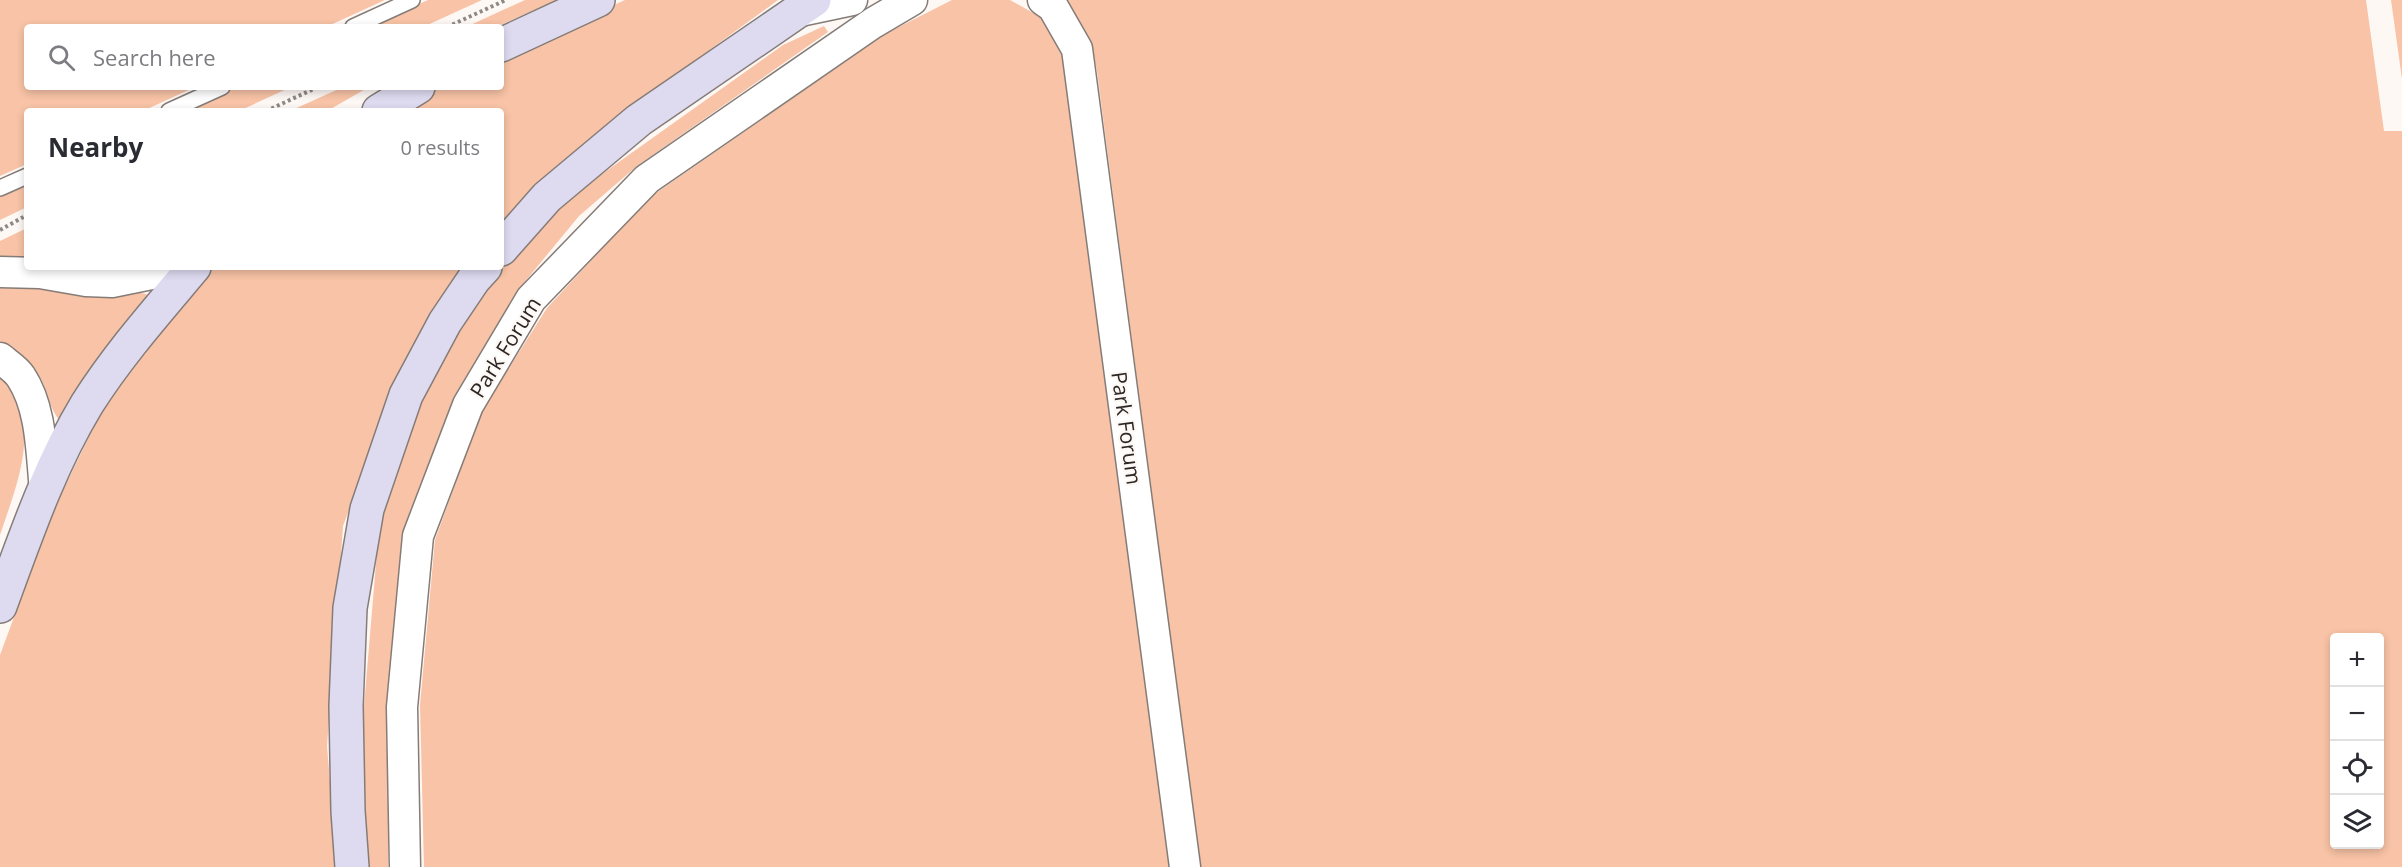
<!DOCTYPE html>
<html lang="en">
<head>
<meta charset="utf-8">
<style>
  :root { --surface:#fff; --page:#f2f2f3; --text:#2b2b33; --muted:#7c7c81; --line:#e1e1e2 }
  body { margin:0; font-family:"Open Sans",sans-serif; background:var(--page); color:var(--text) }
  .controls { position:absolute; right:18px; bottom:18px; display:grid; overflow:hidden; border-radius:6px; box-shadow:0 3px 9px #0003 }
  .controls button { width:54px; height:54px; display:grid; place-items:center; padding:0; border:0; border-bottom:2px solid var(--line); background:var(--surface); color:var(--text); font:30px sans-serif }
  .list { margin:0; padding:0; list-style:none }
  h2 { display:flex; justify-content:space-between; align-items:center; height:78px; margin:0; padding:0 24px; font-size:26px }
  h2 small { font-size:20px; font-weight:400; color:var(--muted) }
  .icon { flex:none; width:33px; height:33px; fill:none; stroke:currentColor; stroke-width:2; stroke-linecap:round; stroke-linejoin:round }
  .map { position:relative; flex:none; width:2402px; height:867px; overflow:hidden }
  .search { position:absolute; background:var(--surface); box-shadow:0 3px 9px #0003; left:24px; top:24px; width:480px; height:66px; display:flex; align-items:center; gap:15px; box-sizing:border-box; padding:0 21px; border-radius:6px; color:var(--muted); font-size:22px }
  .panel { position:absolute; background:var(--surface); box-shadow:0 3px 9px #0003; left:24px; top:108px; width:480px; height:162px; border-radius:6px }
  .map>svg:first-child { display:block }
  .green { fill:#f8c3a6; fill-rule:evenodd }
  .lines { fill:none; stroke-linecap:round; stroke-linejoin:round }
  .service-casing { stroke:#857c78; stroke-width:18 }
  .minor-casing { stroke:#857c78; stroke-width:33 }
  .secondary-casing { stroke:#857c78; stroke-width:36 }
  .path { stroke:#8e8987; stroke-width:4; stroke-dasharray:3 3; stroke-linecap:butt }
  .service { stroke:#fff; stroke-width:15 }
  .minor { stroke:#fff; stroke-width:30 }
  .secondary { stroke:#dedbf1; stroke-width:33 }
  .labels { text-anchor:middle; dominant-baseline:central; stroke-width:4.5; stroke-linejoin:round; paint-order:stroke }
  .street-label { font-size:21px; fill:#2b2726; stroke:#fef8f5 }
</style>
</head>
<body>
<div class="map">
<svg width="2402" height="867" viewBox="0 0 2402 867">
  <rect width="100%" height="100%" fill="#fef8f5"/>
  <g class="green">
    <polygon points="0,0 385,0 326,27 27,27 27,87 195,87 143,111 27,111 27,164 0,176"/>
    <polygon points="428,0 482,0 423,27 369,27"/>
    <polygon points="525,0 557,0 496,27 466,27"/>
    <polygon points="625,0 778,0 605,126 501,223 501,111 401,111 440,87 501,87 501,56"/>
    <polygon points="952,0 1010,0 1044,19 1062,56 1172,867 424,867 420,705 435,540 481,412 547,308 649,198 885,34"/>
    <path d="M1065,0H2366L2384,131H2402V867H1200L1097,71L1091,43ZM2334,638H2380V844H2334Z"/>
    <polygon points="2391,0 2402,0 2402,79"/>
    <polygon points="824,26 828,32 637,166 579,216 518,290 454,397 406,533 389,705 388,867 364,867 364,706 379,528 426,387 495,274 567,199 783,45"/>
    <polygon points="237,87 291,87 239,111 185,111"/>
    <polygon points="343,87 369,87 327,111 290,111"/>
    <polygon points="27,183 27,207 0,220 0,195"/>
    <polygon points="27,228 27,263 0,262 0,241"/>
    <polygon points="207,267 461,267 400,374 343,526 327,746 337,867 0,867 0,655 54,509 104,406 135,356"/>
    <path d="M0,283L138,292L146,294L149,297L61,421C52,415 47,391 41,379C31,363 16,351 0,341Z"/>
    <path d="M0,376C45,422 17,483 0,535Z"/>
  </g>
  <g class="lines">
    <defs>
      <g id="service">
        <polyline points="353,27 412,0"/>
        <polyline points="169,111 222,87"/>
        <polyline points="0,188 27,176"/>
      </g>
      <g id="minor">
        <polyline points="1043,0 1053,7 1077,49 1185,867"/>
        <polyline points="795,12 852,0"/>
        <polyline points="0,272 40,273 86,281 112,282 186,267"/>
        <path d="M0,358C7,364 16,369 21,377C42,409 41,453 45,490"/>
        <polyline points="405,867 402,707 418,536 468,405 531,299 647,179 873,23 912,0"/>
      </g>
      <g id="secondary">
        <polyline points="501,45 598,0"/>
        <polyline points="379,111 418,87"/>
        <polyline points="501,249 547,197 639,120 814,0"/>
        <path d="M0,606C25,538 49,467 87,404C118,355 157,311 194,267"/>
        <polyline points="352,867 348,811 346,706 350,608 367,509 406,395 445,322 474,279 485,267"/>
      </g>
    </defs>
    <use href="#service" class="service-casing"/>
    <use href="#minor" class="minor-casing"/>
    <use href="#secondary" class="secondary-casing"/>
    <g class="path">
      <polyline points="447,27 506,0"/>
      <polyline points="266,111 318,87"/>
      <polyline points="0,230 27,215"/>
    </g>
    <use href="#service" class="service"/>
    <use href="#minor" class="minor"/>
    <use href="#secondary" class="secondary"/>
  </g>
  <g class="labels">
    <g class="street-label">
      <text transform="translate(505 347) rotate(-58)">Park Forum</text>
      <text transform="translate(1127 428) rotate(82)">Park Forum</text>
    </g>
  </g>
</svg>
<div class="controls">
<button>+</button>
<button>−</button>
<button><svg class="icon" aria-label="locate" viewBox="0 0 24 24"><circle cx="12" cy="12" r="6"/><path d="M12 2v4M12 18v4M2 12h4M18 12h4"/></svg></button>
<button><svg class="icon" aria-label="layers" viewBox="0 0 24 24"><path d="M12 4l9 5-9 5-9-5zM3 14l9 5 9-5"/></svg></button>
</div>
<div class="search"><svg class="icon" aria-label="search" viewBox="0 0 24 24"><circle cx="10" cy="10" r="6"/><path d="M15 15l6 6"/></svg>Search here</div>
<section class="panel">
<h2>Nearby<small>0 results</small></h2>
<ul class="list">
</ul>
</section>
</div>
</body>
</html>
